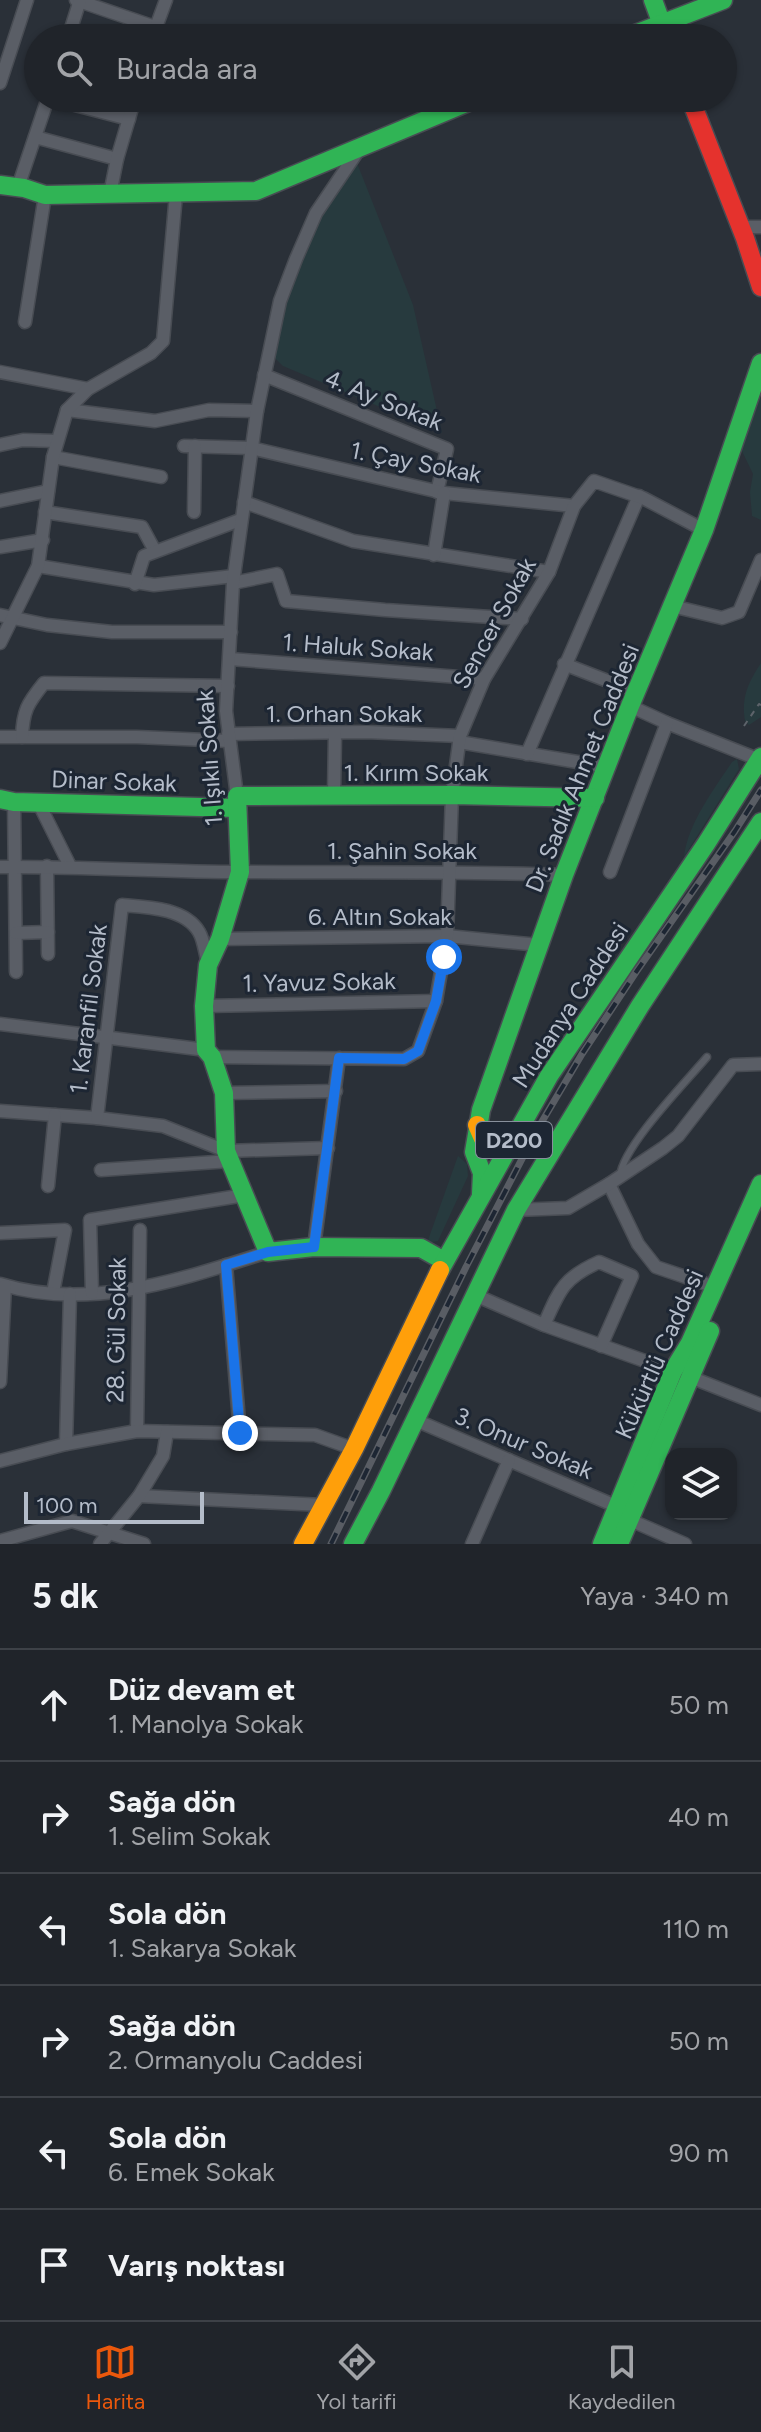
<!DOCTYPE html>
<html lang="tr">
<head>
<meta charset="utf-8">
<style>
  :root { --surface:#20242a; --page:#282c32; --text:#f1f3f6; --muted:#a2a4a8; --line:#3d4147; --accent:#ea580c }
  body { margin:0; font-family:Figtree,sans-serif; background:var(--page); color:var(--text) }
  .controls { position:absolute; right:24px; bottom:24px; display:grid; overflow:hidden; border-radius:16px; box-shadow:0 2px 6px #0004 }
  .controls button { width:72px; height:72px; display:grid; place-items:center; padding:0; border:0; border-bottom:2px solid var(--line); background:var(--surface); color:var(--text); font:40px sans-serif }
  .scale { position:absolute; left:24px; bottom:20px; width:180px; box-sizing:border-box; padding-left:8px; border:4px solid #b4bcc9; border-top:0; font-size:22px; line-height:28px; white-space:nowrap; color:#b4bcc9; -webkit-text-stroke:6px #1d2633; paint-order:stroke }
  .stop { position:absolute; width:24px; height:24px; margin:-18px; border:6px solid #1a73e8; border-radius:50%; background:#fff }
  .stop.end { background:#1a73e8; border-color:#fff; box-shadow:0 2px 8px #0008 }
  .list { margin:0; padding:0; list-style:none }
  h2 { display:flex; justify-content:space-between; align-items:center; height:104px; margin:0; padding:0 32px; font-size:34px }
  h2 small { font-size:26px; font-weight:400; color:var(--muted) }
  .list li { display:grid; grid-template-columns:52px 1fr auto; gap:24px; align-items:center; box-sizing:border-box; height:112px; padding:0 32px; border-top:2px solid var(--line) }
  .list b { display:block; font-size:30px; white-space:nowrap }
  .list p { margin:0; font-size:26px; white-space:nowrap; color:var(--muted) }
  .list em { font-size:26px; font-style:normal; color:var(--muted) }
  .icon { flex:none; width:44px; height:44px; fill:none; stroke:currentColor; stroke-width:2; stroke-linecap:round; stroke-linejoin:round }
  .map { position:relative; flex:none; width:761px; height:1544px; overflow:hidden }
  .search { position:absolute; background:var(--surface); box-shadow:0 2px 6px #0004; left:24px; right:24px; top:24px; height:88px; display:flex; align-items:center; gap:20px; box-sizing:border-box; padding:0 28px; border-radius:44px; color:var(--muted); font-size:30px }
  .sheet { height:776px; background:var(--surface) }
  nav { display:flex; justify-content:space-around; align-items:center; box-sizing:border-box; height:112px; border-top:2px solid var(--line); background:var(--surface); font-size:22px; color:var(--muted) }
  nav a { display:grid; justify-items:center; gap:4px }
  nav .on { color:var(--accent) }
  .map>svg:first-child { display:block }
  .green { fill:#273a3e }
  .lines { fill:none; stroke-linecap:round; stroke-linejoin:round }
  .lane-casing { stroke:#484c53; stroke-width:9 }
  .street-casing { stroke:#484c53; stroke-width:15 }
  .fast-casing { stroke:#484c53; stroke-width:21 }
  .slow-casing { stroke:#484c53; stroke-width:21 }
  .jam-casing { stroke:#484c53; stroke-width:21 }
  .path { stroke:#5d636a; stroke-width:2; stroke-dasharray:6 6; stroke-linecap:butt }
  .lane { stroke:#5a5e66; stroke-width:6 }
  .street { stroke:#5a5e66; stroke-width:12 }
  .fast { stroke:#30b455; stroke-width:18 }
  .slow { stroke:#ff9f0a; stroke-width:18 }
  .jam { stroke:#e5322d; stroke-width:18 }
  .rail-casing { stroke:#595d64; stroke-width:7 }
  .rail { stroke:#1d2633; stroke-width:4; stroke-dasharray:12; stroke-linecap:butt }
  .route { stroke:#1a73e8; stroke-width:10 }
  .labels { text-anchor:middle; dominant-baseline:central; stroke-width:6; stroke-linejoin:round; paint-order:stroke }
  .shield { fill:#1d2633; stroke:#878f9c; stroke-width:2 }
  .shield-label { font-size:22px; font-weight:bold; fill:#b4bcc9 }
  .street-label { font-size:24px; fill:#b4bcc9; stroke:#1d2633 }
</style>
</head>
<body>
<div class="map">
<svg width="761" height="1544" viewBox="0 0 761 1544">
  <rect width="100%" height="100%" fill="#2a3038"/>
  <g class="green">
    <polygon points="355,158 413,305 442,433 283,366 275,358 273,347 285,297 321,212"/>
    <polygon points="760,398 761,398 761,520 752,516 750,492 753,474 741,449"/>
    <path d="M761,663V717L749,725L745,721C741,697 748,683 761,663Z"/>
    <path d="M737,759L739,769L684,857C688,823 713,791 732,762Z"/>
    <polygon points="458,1156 467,1164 468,1176 438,1241 427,1243"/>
  </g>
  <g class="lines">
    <defs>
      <path id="lane" d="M620,1176C623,1146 685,1083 707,1057"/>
      <g id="street">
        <polyline points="76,0 155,27"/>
        <polyline points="68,38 80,0"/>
        <polyline points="152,38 166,0"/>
        <polyline points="0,83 27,0"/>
        <polyline points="48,98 129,119"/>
        <polyline points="35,137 117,159"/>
        <polyline points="18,187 48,98"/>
        <polyline points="110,194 117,159 135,98"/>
        <polyline points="741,227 761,227"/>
        <polyline points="25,322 45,195"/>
        <polyline points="0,372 88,389"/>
        <polyline points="264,375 447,449 437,492"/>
        <polyline points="67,410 155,421 209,410 257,411"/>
        <polyline points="0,445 23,440 56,441"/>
        <polyline points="184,446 251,448 444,493 574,506"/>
        <polyline points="53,457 161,477"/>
        <polyline points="0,501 48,491"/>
        <polyline points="244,502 353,541 549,572"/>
        <polyline points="45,512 142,527 155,551"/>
        <polyline points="194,512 195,446"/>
        <polyline points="0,547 43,540"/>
        <polyline points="434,555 444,493"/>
        <polyline points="38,566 154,585 234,576"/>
        <polyline points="233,583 277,574 286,601 385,610 522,619"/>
        <polyline points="135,584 144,556 240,520"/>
        <polyline points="672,606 722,618 739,612 761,560"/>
        <polyline points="0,615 47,625 112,632 231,632"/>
        <polyline points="0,643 38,566 53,457 67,410 88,389 151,353 163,341 176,194"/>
        <polyline points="230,659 484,679"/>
        <polyline points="564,664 636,692"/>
        <polyline points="630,706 667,723 760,760"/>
        <polyline points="228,734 366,732 460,736"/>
        <polyline points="0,737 137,737 229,741"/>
        <path d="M22,737C23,711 27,704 44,683L228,686"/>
        <polyline points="459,742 607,767"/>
        <polyline points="527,754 639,496"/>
        <polyline points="237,796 226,711 233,583 257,411 280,301 296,259 316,213 360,148"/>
        <polyline points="334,796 335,733"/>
        <polyline points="14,802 16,972"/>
        <polyline points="38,802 70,866"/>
        <polyline points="47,866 48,954"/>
        <path d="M0,867C81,866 162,872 243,872C350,873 457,871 564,875"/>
        <polyline points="610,872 667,723"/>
        <polyline points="16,933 48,932"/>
        <polyline points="220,939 447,936 539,945"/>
        <polyline points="204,1006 436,1001"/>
        <polyline points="0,1024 206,1050"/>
        <polyline points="212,1057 404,1059 418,1051 436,1001 447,936 452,795 460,736 484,679 549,572 574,506 594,481 643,498 704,530"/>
        <polyline points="224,1093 336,1091"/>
        <polyline points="0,1111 97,1118 163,1126 226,1151 328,1148"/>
        <path d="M97,1118L122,905C147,907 185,908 199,932C204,940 205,953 208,963"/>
        <polyline points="101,1170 230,1161"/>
        <polyline points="609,1184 638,1244 656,1267 715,1287"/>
        <polyline points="48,1186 55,1115"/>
        <polyline points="516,1210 568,1208 609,1184 663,1148 678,1136 733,1065 761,1064"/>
        <polyline points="0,1233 65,1230 53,1293"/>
        <polyline points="314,1247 339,1058"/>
        <polyline points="226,1265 240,1433"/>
        <path d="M0,1284C89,1312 182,1279 268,1252"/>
        <polyline points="92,1293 90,1220 245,1195"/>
        <polyline points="475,1295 544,1325 673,1371"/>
        <path d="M544,1325C559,1291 563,1278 599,1262L632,1276L601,1346"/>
        <polyline points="690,1377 761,1405"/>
        <polyline points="0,1382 5,1286"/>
        <polyline points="413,1419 618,1507"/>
        <polyline points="137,1431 140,1230"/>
        <polyline points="66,1444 70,1294"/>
        <polyline points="0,1461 66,1444 137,1431 315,1435 354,1449"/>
        <polyline points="139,1496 323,1505"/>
        <polyline points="630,1520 685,1544"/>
        <polyline points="0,1541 72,1521 144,1544"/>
        <polyline points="100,1544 139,1496 163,1456 167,1432"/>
        <polyline points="472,1544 509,1460"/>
      </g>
      <g id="fast">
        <polyline points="653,0 667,38"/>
        <polyline points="625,38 723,0"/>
        <polyline points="0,185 24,188 45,195 256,191 478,98"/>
        <polyline points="0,799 14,802 237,808"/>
        <polyline points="481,1194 482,1173 474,1152 481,1110 564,875 630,706 704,530 761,363"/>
        <polyline points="444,1261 421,1248 314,1247 268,1252 226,1151 224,1093 212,1057 206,1050 204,1006 208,965 220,939 240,872 237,796 452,795 595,798"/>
        <polyline points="440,1270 549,1076 706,844 761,757"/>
        <polyline points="353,1544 381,1491 516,1210 640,1006 761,822"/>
        <polyline points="602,1544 673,1371 690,1343 761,1184"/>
        <polyline points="619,1544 710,1331"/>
      </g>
      <g id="slow">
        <path d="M477,1125L484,1141C498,1144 507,1138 519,1132"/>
        <polyline points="303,1544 354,1449 440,1270"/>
      </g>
      <polyline id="jam" points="690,98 745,238 761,287"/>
    </defs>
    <use href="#lane" class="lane-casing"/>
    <use href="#street" class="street-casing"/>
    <use href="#fast" class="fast-casing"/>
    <use href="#slow" class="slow-casing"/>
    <use href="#jam" class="jam-casing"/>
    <polyline class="path" points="744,726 759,704 761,705"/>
    <use href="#lane" class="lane"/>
    <use href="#street" class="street"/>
    <use href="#fast" class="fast"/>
    <use href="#slow" class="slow"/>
    <use href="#jam" class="jam"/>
    <defs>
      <polyline id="rail" points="331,1544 466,1267 537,1130 582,1054 636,972 735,831 761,790"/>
    </defs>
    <use href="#rail" class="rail-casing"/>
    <use href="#rail" class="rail"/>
  </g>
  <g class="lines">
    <polyline class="route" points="240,1433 226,1265 268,1252 314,1247 339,1058 404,1059 418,1051 436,1001 444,957"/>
  </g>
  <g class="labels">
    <rect class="shield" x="476" y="1122" width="76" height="36" rx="6"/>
    <g class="shield-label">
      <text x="514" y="1140">D200</text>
    </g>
    <g class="street-label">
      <text transform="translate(384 400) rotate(22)">4. Ay Sokak</text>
      <text transform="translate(416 462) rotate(11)">1. Çay Sokak</text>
      <text transform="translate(494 623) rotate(-61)">Sencer Sokak</text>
      <text transform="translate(358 647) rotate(4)">1. Haluk Sokak</text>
      <text x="344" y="713">1. Orhan Sokak</text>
      <text transform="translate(209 758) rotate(-94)">1. Işıklı Sokak</text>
      <text transform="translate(582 768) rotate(-68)">Dr. Sadık Ahmet Caddesi</text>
      <text x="416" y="772">1. Kırım Sokak</text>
      <text transform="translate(114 781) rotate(2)">Dinar Sokak</text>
      <text x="402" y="850">1. Şahin Sokak</text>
      <text x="380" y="916">6. Altın Sokak</text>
      <text transform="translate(319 982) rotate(-1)">1. Yavuz Sokak</text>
      <text transform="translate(570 1005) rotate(-57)">Mudanya Caddesi</text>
      <text transform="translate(88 1009) rotate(-83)">1. Karanfil Sokak</text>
      <text transform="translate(116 1330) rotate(-89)">28. Gül Sokak</text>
      <text transform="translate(659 1354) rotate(-66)">Kükürtlü Caddesi</text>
      <text transform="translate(524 1443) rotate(23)">3. Onur Sokak</text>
    </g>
  </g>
</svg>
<div class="controls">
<button><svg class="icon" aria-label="layers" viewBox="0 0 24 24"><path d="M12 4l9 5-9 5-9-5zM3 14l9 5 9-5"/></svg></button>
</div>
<div class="scale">100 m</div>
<div class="stop" style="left:444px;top:957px"></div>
<div class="stop end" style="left:240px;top:1433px"></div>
<div class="search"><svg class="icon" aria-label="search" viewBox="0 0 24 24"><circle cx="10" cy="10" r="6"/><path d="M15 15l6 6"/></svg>Burada ara</div>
</div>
<section class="sheet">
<h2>5 dk<small>Yaya · 340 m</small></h2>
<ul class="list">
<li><svg class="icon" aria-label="ahead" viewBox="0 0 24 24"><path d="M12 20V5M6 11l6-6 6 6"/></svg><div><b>Düz devam et</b><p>1. Manolya Sokak</p></div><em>50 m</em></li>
<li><svg class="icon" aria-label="right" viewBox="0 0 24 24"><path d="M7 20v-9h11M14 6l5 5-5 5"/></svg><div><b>Sağa dön</b><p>1. Selim Sokak</p></div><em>40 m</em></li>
<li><svg class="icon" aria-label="left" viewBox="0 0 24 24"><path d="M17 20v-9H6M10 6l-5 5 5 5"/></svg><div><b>Sola dön</b><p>1. Sakarya Sokak</p></div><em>110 m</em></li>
<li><svg class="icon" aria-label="right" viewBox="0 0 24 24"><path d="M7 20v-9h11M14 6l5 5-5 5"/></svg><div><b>Sağa dön</b><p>2. Ormanyolu Caddesi</p></div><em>50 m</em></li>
<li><svg class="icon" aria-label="left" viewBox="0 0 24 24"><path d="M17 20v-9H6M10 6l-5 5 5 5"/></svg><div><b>Sola dön</b><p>6. Emek Sokak</p></div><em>90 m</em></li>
<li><svg class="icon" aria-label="arrive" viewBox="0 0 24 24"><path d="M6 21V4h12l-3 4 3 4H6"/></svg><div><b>Varış noktası</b></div></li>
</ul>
</section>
<nav>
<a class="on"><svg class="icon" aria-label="map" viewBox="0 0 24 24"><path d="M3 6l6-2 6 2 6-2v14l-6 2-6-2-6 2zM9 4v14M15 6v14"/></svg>Harita</a>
<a><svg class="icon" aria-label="directions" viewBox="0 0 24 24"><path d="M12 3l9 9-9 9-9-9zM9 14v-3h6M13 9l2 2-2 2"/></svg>Yol tarifi</a>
<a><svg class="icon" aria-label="saved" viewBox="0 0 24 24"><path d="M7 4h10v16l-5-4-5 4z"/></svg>Kaydedilen</a>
</nav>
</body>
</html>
